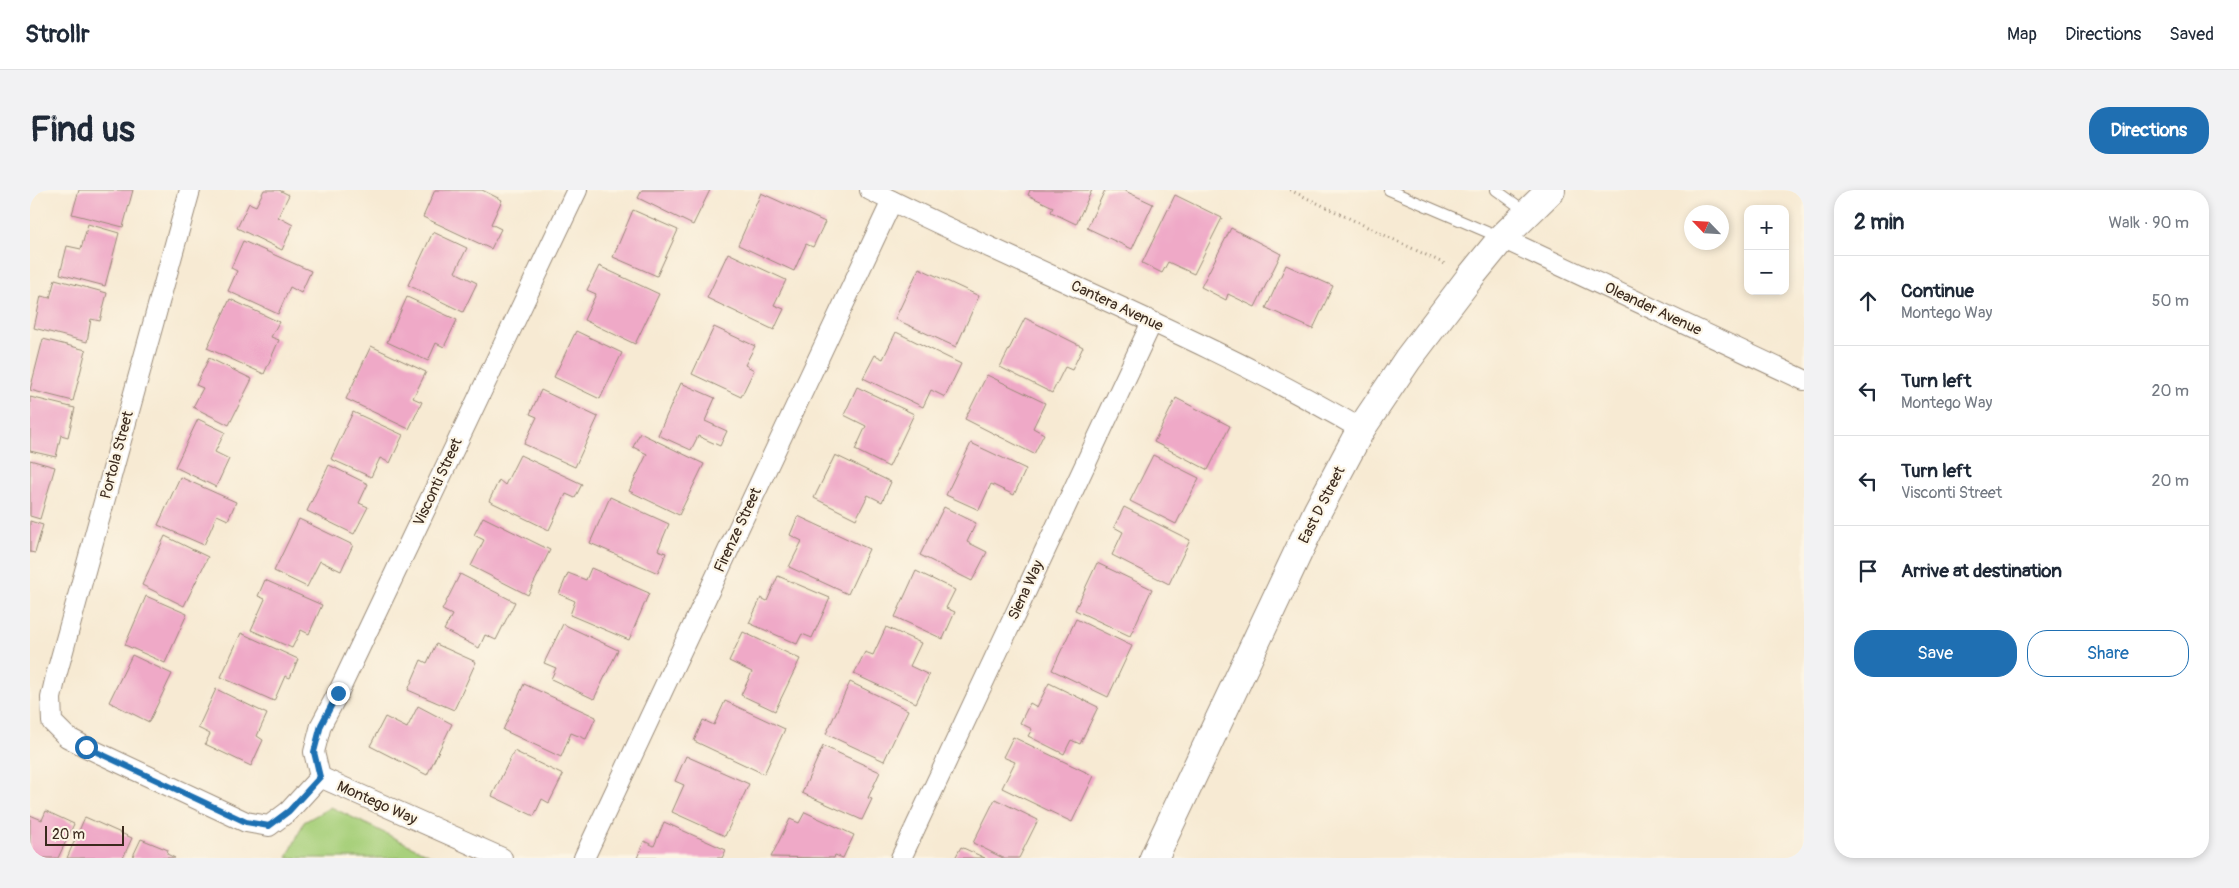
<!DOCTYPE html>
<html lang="en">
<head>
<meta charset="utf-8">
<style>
  :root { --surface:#fff; --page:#f2f2f3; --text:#1f2937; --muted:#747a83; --line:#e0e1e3; --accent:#1f6fb2 }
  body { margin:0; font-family:Pangolin,sans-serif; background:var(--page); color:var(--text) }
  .controls { position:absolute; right:15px; top:15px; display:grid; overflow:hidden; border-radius:10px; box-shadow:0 2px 8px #0003 }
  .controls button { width:45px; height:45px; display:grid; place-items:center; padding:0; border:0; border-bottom:1px solid var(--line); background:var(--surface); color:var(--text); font:25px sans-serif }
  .compass { position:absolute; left:1654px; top:15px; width:45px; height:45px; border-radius:50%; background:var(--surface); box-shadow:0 2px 8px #0003; rotate:295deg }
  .scale { position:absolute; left:15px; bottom:12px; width:79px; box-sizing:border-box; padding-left:5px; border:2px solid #3b2a1e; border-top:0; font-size:14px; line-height:18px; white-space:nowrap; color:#3b2a1e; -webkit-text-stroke:4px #fcf5e5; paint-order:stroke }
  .stop { position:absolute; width:15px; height:15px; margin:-11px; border:4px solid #1f6fb2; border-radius:50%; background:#fff }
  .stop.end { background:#1f6fb2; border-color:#fff; box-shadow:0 1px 5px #0008 }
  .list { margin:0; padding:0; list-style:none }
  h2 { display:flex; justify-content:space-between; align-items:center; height:65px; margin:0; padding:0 20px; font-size:21px }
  h2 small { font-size:16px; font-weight:400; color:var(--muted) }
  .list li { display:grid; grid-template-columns:32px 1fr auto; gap:15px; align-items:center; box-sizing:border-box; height:90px; padding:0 20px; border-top:1px solid var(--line) }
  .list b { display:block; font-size:19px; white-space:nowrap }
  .list p { margin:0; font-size:16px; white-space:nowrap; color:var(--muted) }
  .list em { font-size:16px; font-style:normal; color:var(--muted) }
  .actions { display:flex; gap:10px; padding:15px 20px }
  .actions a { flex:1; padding:11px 0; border:1px solid var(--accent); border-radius:20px; text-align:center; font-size:18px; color:var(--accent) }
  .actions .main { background:var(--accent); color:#fff }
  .icon { flex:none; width:28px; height:28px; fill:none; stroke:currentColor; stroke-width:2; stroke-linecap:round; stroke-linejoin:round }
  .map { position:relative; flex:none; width:1774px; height:668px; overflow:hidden; border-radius:20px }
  header { display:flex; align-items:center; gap:30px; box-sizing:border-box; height:70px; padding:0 25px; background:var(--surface); border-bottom:1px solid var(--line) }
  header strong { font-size:24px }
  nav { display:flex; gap:28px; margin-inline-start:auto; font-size:18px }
  .intro { display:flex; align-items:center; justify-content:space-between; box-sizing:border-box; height:120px; padding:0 30px }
  h1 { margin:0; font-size:35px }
  .button { padding:12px 22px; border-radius:20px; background:var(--accent); color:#fff; font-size:18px; font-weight:700 }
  main { display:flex; gap:30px; padding:0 30px }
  aside { flex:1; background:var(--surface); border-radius:20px; box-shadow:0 2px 8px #0003 }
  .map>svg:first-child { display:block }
  .green { fill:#a8d07b; stroke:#727d4c }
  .building { fill:#efa9c7 }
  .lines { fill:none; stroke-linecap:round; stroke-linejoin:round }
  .service-casing { stroke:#998a78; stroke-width:12 }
  .minor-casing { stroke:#998a78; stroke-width:22 }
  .secondary-casing { stroke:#998a78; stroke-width:30 }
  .path { stroke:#998a78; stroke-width:3; stroke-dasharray:1 4; stroke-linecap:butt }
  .service { stroke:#fff; stroke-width:10 }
  .minor { stroke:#fff; stroke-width:20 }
  .secondary { stroke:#fff; stroke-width:28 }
  .route { stroke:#1f6fb2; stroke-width:6 }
  .labels { text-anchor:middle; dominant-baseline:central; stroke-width:4.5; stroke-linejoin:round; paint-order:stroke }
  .street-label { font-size:15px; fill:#3b2a1e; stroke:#fcf5e5 }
</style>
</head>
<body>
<header>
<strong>Strollr</strong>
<nav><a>Map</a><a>Directions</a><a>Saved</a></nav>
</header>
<div class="intro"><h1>Find us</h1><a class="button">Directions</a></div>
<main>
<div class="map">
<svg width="1774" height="668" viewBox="0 0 1774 668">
  <rect width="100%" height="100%" fill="#fcf5e5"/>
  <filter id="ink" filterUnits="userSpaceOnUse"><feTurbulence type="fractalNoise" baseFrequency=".02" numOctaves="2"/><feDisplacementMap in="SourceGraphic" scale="10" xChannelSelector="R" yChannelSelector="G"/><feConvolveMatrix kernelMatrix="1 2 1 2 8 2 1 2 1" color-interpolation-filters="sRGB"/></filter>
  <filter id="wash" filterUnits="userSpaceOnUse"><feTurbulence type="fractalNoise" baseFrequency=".0096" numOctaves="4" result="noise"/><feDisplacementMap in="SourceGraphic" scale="20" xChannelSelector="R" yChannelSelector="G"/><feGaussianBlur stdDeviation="1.12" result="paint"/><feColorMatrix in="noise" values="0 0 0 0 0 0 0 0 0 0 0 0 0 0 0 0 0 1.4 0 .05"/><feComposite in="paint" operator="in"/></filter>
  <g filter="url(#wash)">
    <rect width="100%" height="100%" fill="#f7ead3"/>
    <polygon class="green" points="301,617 406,668 257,668 274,632"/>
    <g id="blocks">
      <g class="building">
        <polygon points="49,0 103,0 93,37 42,24"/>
        <polygon points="234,0 249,0 259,5 248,27 263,35 252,60 207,38 219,13 226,16"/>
        <polygon points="405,0 452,0 472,10 461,34 471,39 461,59 393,27"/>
        <polygon points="612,0 680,0 663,35 608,8"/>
        <polygon points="1000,0 1062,0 1046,34 1021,22 1023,17 998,5"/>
        <polygon points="1075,0 1093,0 1123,14 1102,59 1057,38"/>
        <polygon points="731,3 795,32 783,57 776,54 764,81 708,55"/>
        <polygon points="1145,5 1192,28 1164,84 1138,72 1132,83 1112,73"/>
        <polygon points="603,20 648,40 627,86 583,67"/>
        <polygon points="58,34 89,43 75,96 30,84 37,56 51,59"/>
        <polygon points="1201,38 1251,64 1225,117 1198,104 1196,110 1171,97"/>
        <polygon points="403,42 437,58 425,82 447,93 433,122 378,95"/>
        <polygon points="213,51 281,81 271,103 260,97 248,124 198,101 207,81 201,78"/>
        <polygon points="698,63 756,90 744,115 754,119 744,140 677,108"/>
        <polygon points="1256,75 1303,96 1283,139 1236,118"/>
        <polygon points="569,76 629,104 605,154 554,130 566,104 557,100"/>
        <polygon points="889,78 949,106 926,157 865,129"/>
        <polygon points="25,89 77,103 70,131 61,129 57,152 4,138 11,106 20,108"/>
        <polygon points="377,107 427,130 414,157 406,153 398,171 357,152"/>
        <polygon points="200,109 249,132 241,147 249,150 234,184 177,158"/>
        <polygon points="995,128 1053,157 1042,180 1035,177 1022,203 970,177"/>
        <polygon points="684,137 725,156 715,175 724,180 711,207 662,184"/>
        <polygon points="546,141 592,163 570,209 524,187"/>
        <polygon points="866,142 931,174 915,207 901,200 893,217 833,188 845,165 853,169"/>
        <polygon points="13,149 56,160 43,211 0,200"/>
        <polygon points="341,156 396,182 383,208 392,212 379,239 316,209"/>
        <polygon points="179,168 222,189 199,235 163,217 173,198 166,195"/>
        <polygon points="957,185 1015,213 1003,238 1014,244 1004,264 935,229"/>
        <polygon points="651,193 685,208 675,231 697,241 690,256 668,246 661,260 628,245"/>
        <polygon points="827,197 884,224 859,277 825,260 836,236 814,225"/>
        <polygon points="511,200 568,227 545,277 494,254 507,227 500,224"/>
        <polygon points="0,207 45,218 38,247 31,245 26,267 0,261"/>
        <polygon points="1146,208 1200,236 1178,280 1124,252"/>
        <polygon points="323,222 373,245 360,273 350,268 341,287 301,269"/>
        <polygon points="168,229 195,242 185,262 199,269 186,297 145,277"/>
        <polygon points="610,243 674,274 649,325 599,301 617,264 603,257"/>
        <polygon points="941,253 996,279 984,305 961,294 949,320 916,305"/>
        <polygon points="490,265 552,294 545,308 536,304 519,340 459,311 469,290 475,295"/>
        <polygon points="805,265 861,292 852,312 838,305 826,329 784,308"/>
        <polygon points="1123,265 1169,288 1146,334 1100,311"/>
        <polygon points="0,270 25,277 10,329 0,326"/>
        <polygon points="299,275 338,294 329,313 338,317 324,344 277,321"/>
        <polygon points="150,287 206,312 198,330 187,325 174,355 128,335"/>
        <polygon points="580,307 639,334 628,360 636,363 628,383 560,353"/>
        <polygon points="914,317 946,333 937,352 957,362 942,391 890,365"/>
        <polygon points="1094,317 1160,350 1139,394 1082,365 1093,342 1084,337"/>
        <polygon points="768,326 839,359 818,404 759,377 772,351 760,345"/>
        <polygon points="453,327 520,360 498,405 441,376 454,350 444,345"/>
        <polygon points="269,329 323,355 311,381 290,371 277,397 244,381"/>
        <polygon points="0,331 13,335 5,363 0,362"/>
        <polygon points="135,346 178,367 154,416 112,395"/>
        <polygon points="1067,373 1122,399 1100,446 1045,420"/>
        <polygon points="561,378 619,403 599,450 540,425 545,411 529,404 538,383 556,390"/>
        <polygon points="886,381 925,400 916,418 925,422 913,449 865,427"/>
        <polygon points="430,384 485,412 466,450 455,445 449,458 414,440 422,425 412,420"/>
        <polygon points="748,386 800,408 782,448 772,444 767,454 719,433 731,408 737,411"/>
        <polygon points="235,390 292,415 279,444 271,440 262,458 221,440 235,409 228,406"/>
        <polygon points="116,406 157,424 135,473 95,455"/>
        <polygon points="1046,429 1102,456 1078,507 1022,480"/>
        <polygon points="533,434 588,460 564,509 521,489 526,478 514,473"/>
        <polygon points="856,437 891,453 880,476 899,485 886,513 824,484 835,462 843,465"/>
        <polygon points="713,442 770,469 745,521 711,505 722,482 699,471"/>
        <polygon points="211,443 268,469 260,488 255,486 244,511 191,487"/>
        <polygon points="406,454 446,472 424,520 378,500 391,470 397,473"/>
        <polygon points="102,465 142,484 119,532 79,512"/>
        <polygon points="820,492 878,520 854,571 796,544"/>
        <polygon points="1019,493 1068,517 1050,554 1041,550 1034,564 998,546 1002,539 990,533 1000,513 1007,517"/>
        <polygon points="494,494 566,527 556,549 541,543 531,567 473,540"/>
        <polygon points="186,499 237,524 227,546 233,550 221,576 175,554 180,544 168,538"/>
        <polygon points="695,511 755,539 734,584 664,551 673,530 684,535"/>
        <polygon points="388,516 422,534 397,585 340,556 355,527 377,538"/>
        <polygon points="983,547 1064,586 1042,632 972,598 985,572 973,567"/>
        <polygon points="793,556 850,582 838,608 842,609 832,630 772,603"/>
        <polygon points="484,561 533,585 519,613 512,609 504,626 462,606"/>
        <polygon points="656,566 719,594 695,646 642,622 654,595 645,591"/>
        <polygon points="965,609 1008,630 989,668 973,668 943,653"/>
        <polygon points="16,621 44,634 28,668 0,668 0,625 12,630"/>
        <polygon points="775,622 824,645 813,668 805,665 804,668 741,667 760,629 769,633"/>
        <polygon points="55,627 102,648 93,668 37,668"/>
        <polygon points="634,632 696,660 692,668 607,668 614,651 624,656"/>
        <polygon points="111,649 138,660 137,664 145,668 102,668"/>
        <polygon points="931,657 955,668 925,668"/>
      </g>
    </g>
  </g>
  <g filter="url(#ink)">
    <use href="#blocks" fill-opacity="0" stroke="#998a78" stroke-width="1"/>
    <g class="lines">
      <defs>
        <g id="service">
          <polyline points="1359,0 1471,48"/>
          <polyline points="1466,0 1498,23"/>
        </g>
        <g id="minor">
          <polyline points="160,0 26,486 21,508 22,532 37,547 56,557 216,632 239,636 259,621 290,587 472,668"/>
          <path d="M840,0C1003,82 1174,147 1331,239"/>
          <polyline points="1472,48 1774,190"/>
          <polyline points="290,587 284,562 291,535 308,503 547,0"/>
          <polyline points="554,668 862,11"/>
          <polyline points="871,668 1122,132"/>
        </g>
        <polyline id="secondary" points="1124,668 1288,320 1331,239 1378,169 1441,86 1472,48 1521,0"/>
      </defs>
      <use href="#service" class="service-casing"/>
      <use href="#minor" class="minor-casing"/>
      <use href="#secondary" class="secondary-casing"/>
      <polyline class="path" points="1260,0 1417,75"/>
      <use href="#service" class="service"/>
      <use href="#minor" class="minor"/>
      <use href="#secondary" class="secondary"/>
    </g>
  </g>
  <g class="lines" filter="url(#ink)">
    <polyline class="route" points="56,557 216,632 239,636 259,621 290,587 284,562 291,535 308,503"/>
  </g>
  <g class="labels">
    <g class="street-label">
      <text transform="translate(1087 116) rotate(25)">Cantera Avenue</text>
      <text transform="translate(1623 119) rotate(25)">Oleander Avenue</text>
      <text transform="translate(87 265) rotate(-75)">Portola Street</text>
      <text transform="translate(408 292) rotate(-65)">Visconti Street</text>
      <text transform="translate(1292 315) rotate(-63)">East D Street</text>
      <text transform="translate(708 340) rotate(-65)">Firenze Street</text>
      <text transform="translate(996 400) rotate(-65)">Siena Way</text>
      <text transform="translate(347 613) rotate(24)">Montego Way</text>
    </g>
  </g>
</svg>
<div class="controls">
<button>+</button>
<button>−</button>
</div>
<svg class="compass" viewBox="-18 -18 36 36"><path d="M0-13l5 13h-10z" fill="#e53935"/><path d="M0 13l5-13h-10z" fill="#747a83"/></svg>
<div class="scale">20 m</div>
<div class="stop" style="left:56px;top:557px"></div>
<div class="stop end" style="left:308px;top:503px"></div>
</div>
<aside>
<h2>2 min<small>Walk · 90 m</small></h2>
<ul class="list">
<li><svg class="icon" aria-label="ahead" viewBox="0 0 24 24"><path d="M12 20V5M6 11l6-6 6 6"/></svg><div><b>Continue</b><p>Montego Way</p></div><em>50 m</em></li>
<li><svg class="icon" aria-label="left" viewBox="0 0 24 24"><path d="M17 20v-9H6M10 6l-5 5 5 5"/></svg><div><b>Turn left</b><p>Montego Way</p></div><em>20 m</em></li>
<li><svg class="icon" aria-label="left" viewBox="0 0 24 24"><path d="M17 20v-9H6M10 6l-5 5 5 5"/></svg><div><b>Turn left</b><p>Visconti Street</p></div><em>20 m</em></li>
<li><svg class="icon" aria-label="arrive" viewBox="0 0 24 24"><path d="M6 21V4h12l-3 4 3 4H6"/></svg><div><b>Arrive at destination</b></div></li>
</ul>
<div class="actions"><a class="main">Save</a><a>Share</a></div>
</aside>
</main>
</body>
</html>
